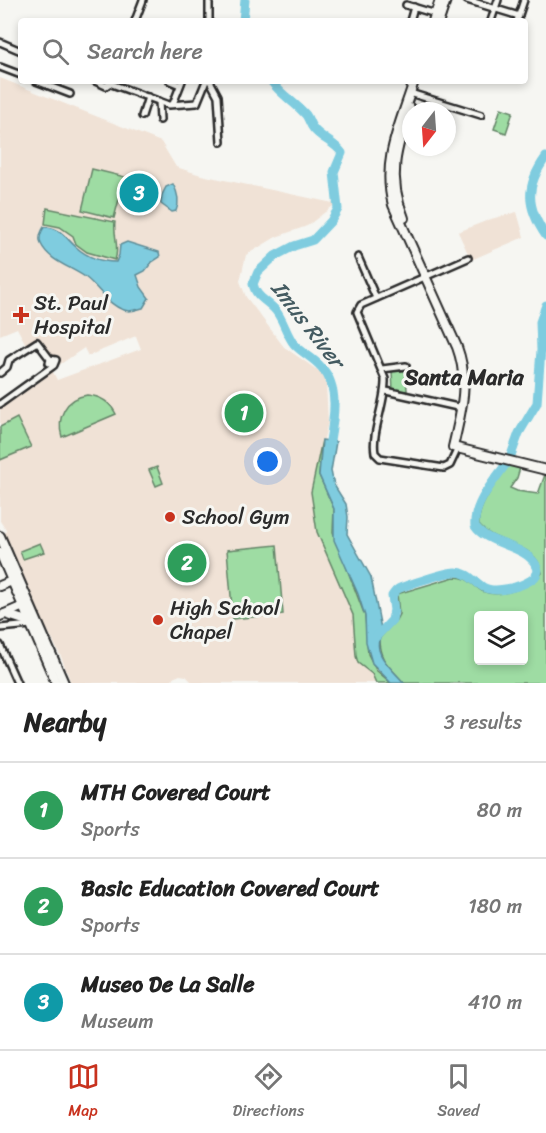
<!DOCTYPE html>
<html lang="en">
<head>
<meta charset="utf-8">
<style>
  :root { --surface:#fff; --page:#f6f6f6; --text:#222; --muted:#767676; --line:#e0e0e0; --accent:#c8321e }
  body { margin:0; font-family:Sriracha,sans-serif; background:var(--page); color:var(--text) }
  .controls { position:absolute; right:18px; bottom:18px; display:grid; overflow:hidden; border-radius:6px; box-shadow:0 3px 9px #0003 }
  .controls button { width:54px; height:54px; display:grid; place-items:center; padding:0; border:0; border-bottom:2px solid var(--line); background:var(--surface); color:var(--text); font:30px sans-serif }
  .compass { position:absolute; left:402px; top:102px; width:54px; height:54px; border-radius:50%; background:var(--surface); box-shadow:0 3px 9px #0003; rotate:197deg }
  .you { position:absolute; left:268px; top:462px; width:21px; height:21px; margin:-15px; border:4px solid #fff; border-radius:50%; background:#1a73e8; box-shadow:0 0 0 9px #1a73e833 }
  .badge { display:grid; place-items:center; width:39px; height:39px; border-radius:50%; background:var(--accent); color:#fff; font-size:20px; font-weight:700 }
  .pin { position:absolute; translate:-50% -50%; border:3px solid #fff; box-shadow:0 2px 6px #0006 }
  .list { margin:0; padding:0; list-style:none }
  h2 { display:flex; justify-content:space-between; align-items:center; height:78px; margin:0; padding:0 24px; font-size:26px }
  h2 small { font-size:20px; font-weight:400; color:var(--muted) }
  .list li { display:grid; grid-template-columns:39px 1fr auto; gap:18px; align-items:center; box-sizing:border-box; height:96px; padding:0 24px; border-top:2px solid var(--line) }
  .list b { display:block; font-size:22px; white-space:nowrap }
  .list p { margin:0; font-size:20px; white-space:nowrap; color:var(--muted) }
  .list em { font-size:20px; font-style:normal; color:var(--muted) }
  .icon { flex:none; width:33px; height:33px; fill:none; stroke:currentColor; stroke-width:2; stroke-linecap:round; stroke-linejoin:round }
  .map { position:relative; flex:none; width:546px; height:683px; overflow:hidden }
  .search { position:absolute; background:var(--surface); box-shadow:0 3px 9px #0003; left:18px; right:18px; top:18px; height:66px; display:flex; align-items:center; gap:15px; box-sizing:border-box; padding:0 21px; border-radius:6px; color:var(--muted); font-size:22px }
  .sheet { height:366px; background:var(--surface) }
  nav { display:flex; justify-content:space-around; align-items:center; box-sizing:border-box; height:84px; border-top:2px solid var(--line); background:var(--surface); font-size:16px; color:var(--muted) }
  nav a { display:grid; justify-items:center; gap:3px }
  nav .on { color:var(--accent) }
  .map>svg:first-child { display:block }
  .built { fill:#f0e2d6; fill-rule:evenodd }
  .green { fill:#9edca3; stroke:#648467; stroke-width:1.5; fill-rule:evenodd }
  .water { fill:#7fccdf; stroke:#5d8c97; stroke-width:1.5 }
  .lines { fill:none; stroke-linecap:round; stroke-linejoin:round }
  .river { stroke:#7fccdf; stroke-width:9 }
  .street-casing { stroke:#2b2b2b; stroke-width:10 }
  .secondary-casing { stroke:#2b2b2b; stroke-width:12 }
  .street { stroke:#f6f6f2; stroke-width:5 }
  .secondary { stroke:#f6f6f2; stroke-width:8 }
  .poi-dot { fill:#c8321e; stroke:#f6f6f2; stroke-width:2 }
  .labels { text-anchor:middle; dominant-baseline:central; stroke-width:6; stroke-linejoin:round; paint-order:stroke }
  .poi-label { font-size:21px; fill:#2b2b2b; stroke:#f6f6f2; text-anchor:start }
  .water-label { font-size:22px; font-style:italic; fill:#445b61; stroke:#f6f6f2 }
  .neighbourhood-label { font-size:22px; font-weight:bold; fill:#2b2b2b; stroke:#f6f6f2 }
</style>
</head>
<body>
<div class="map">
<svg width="546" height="683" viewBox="0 0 546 683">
  <rect width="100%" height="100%" fill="#f6f6f2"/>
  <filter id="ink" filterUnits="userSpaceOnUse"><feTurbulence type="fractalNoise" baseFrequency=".0167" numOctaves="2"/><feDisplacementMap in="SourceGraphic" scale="12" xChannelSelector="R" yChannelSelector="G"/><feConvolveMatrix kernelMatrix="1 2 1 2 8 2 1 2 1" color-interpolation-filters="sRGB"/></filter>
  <g filter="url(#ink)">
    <g class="built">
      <path d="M0,78L161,142L176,167L201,175L333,203V206L307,226L276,237L246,255L240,281L246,297L284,347L323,374L326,384L328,422L311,492L317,532L353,615L356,656L358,663L372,674L376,683H193L186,676L180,675L173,678L169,683H71L62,659L48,631L46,629L5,534L6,530L0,521V406L51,370L37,347L30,352L17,328L0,335ZM136,336L141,349L57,380L52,370L84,348L88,356Z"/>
      <polygon points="517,212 524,237 471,260 458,232 491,219"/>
    </g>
    <g class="green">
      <polygon points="501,108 513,112 506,133 494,129"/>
      <polygon points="92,169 125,177 114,218 82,210"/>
      <path d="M47,208L115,222C113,235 120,247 115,260L87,252L76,244L73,236L60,227L45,224Z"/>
      <polygon points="392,371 406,371 407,391 393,391"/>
      <path d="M87,395C101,396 110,402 116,414L62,437C56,417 66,398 87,395Z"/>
      <polygon points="17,418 31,447 0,460 0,427"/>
      <polygon points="322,440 319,475 334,509 333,532 365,616 368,654 376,670 391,683 376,683 372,674 358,663 356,656 353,615 317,532 311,492"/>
      <path d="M509,465L520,468L517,478L510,488L517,491L538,494L546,472V683H404C391,667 379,662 379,639L396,620L399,614L397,594L454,577C470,577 470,584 482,591C500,599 532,587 542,573C538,542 495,545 479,525C476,507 499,479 509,465ZM478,616H524V660H478Z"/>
      <polygon points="157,467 163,483 156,486 149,470"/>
      <polygon points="40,543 44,552 23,559 20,551"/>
      <polygon points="277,545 283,614 233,619 227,550"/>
    </g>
    <g class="water">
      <path d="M173,184C178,193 180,202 176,211L172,212L161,204L162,195L166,187Z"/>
      <path d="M44,227C60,227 65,237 76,247C87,257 101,262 116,262L119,255L120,245L127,242L159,252L160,257L152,262L145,271L137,275L141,287L149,298L143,308C139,309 133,311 129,311C111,310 99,287 85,277C71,267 49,261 41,244C38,238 41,232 44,227Z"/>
      <path d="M322,440L336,442L331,471L334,485L346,504L348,517L347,534L371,577L382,634C369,653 394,670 404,683H391L372,663L366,642L365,616L358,594L334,540V509L319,475Z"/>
    </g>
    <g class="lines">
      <g class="river">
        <polyline points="243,21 245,0"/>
        <path d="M271,81C281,95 296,103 306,115C309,119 310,125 313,128C321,139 335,142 342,153L334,172L338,209L331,221L313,240L294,246L275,256L258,272L253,284C256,298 268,301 276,311C284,321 286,334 294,344C302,353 314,358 322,368C342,389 332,427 328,453"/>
        <path d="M546,157C525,186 526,207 546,236"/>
        <polyline points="510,458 519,433 537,403 541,350 540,322 546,305"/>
        <path d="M374,639L392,620L394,610L392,596C395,592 394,592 398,589C406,585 447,572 455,572C468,572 473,581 483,587C495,594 520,587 531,580C537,576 540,571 536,565C524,544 487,545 475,526C473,504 494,481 506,464"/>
      </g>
      <defs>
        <g id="street">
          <polyline points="209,0 209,21"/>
          <polyline points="467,0 519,16"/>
          <polyline points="406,5 436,14"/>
          <polyline points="135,21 143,0"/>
          <polyline points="410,21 414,7"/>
          <polyline points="491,21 498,0"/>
          <polyline points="517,21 524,0"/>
          <polyline points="0,42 21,51"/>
          <polyline points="0,67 21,75"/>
          <polyline points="36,81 70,94"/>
          <polyline points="95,81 106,86 110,83"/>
          <polyline points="170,81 180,85"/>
          <polyline points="210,81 218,96 221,142"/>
          <polyline points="109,83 169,105 197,103 206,81"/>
          <polyline points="410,93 481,115"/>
          <polyline points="159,101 160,120"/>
          <polyline points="173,104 182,81"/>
          <polyline points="142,116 148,97"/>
          <polyline points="358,257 376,298"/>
          <polyline points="382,369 406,366"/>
          <polyline points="0,373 7,367 9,360 37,342 50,359 56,360 54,365 49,363 50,359"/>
          <polyline points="386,391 462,408"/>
          <polyline points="0,404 53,366"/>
          <path d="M458,448L450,465L444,468L380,458L375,453C371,432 386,402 385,379L357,312L361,305L468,258"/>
          <polyline points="0,628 31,625"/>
          <polyline points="0,645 17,683"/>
        </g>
        <g id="secondary">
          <polyline points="433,21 440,0"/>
          <polyline points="439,21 446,0"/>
          <path d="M414,81C401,123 381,160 393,205L457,347C470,382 461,412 453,447L546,470"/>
          <path d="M404,218C387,177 396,148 410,108"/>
          <polyline points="0,536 64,683"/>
          <polyline points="0,553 56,683"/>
          <polyline points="0,586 14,580"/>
          <polyline points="5,614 30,622"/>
          <polyline points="0,616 28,604"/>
        </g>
      </defs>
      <use href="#street" class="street-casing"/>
      <use href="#secondary" class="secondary-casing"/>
      <use href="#street" class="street"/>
      <use href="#secondary" class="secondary"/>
    </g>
  </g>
  <g class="poi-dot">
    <path d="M18 306h6v6h6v6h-6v6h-6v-6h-6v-6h6z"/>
    <circle cx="170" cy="517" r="6"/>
    <circle cx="158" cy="620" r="6"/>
  </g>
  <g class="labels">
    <g class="poi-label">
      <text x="34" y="303">St. Paul<tspan x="34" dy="24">Hospital</tspan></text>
      <text x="182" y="517">School Gym</text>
      <text x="170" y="608">High School<tspan x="170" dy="24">Chapel</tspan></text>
    </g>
    <g class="water-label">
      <text transform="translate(308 324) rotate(52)">Imus River</text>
    </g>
    <g class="neighbourhood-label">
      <text x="464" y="377">Santa Maria</text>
    </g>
  </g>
</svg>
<div class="controls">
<button><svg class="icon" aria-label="layers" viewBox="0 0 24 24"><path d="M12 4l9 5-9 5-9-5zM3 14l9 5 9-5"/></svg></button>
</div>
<svg class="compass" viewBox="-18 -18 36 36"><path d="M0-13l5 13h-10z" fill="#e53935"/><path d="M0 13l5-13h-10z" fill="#767676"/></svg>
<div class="you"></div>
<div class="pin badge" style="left:244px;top:413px;background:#2e9e5b">1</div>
<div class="pin badge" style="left:187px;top:563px;background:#2e9e5b">2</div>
<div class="pin badge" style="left:139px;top:193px;background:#0f9aa8">3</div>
<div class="search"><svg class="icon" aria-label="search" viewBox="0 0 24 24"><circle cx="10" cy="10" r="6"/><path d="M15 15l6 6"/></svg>Search here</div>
</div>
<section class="sheet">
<h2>Nearby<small>3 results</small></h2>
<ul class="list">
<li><span class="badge" style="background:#2e9e5b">1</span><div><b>MTH Covered Court</b><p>Sports</p></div><em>80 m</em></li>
<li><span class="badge" style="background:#2e9e5b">2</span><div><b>Basic Education Covered Court</b><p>Sports</p></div><em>180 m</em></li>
<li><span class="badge" style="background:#0f9aa8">3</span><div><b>Museo De La Salle</b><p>Museum</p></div><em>410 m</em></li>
</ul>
</section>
<nav>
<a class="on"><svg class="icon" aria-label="map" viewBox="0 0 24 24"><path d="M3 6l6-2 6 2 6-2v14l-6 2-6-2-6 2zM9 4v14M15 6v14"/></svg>Map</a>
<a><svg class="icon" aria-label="directions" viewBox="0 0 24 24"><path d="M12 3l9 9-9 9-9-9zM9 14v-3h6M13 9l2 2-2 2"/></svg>Directions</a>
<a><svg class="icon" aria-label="saved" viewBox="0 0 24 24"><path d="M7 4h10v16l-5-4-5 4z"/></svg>Saved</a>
</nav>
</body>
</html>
